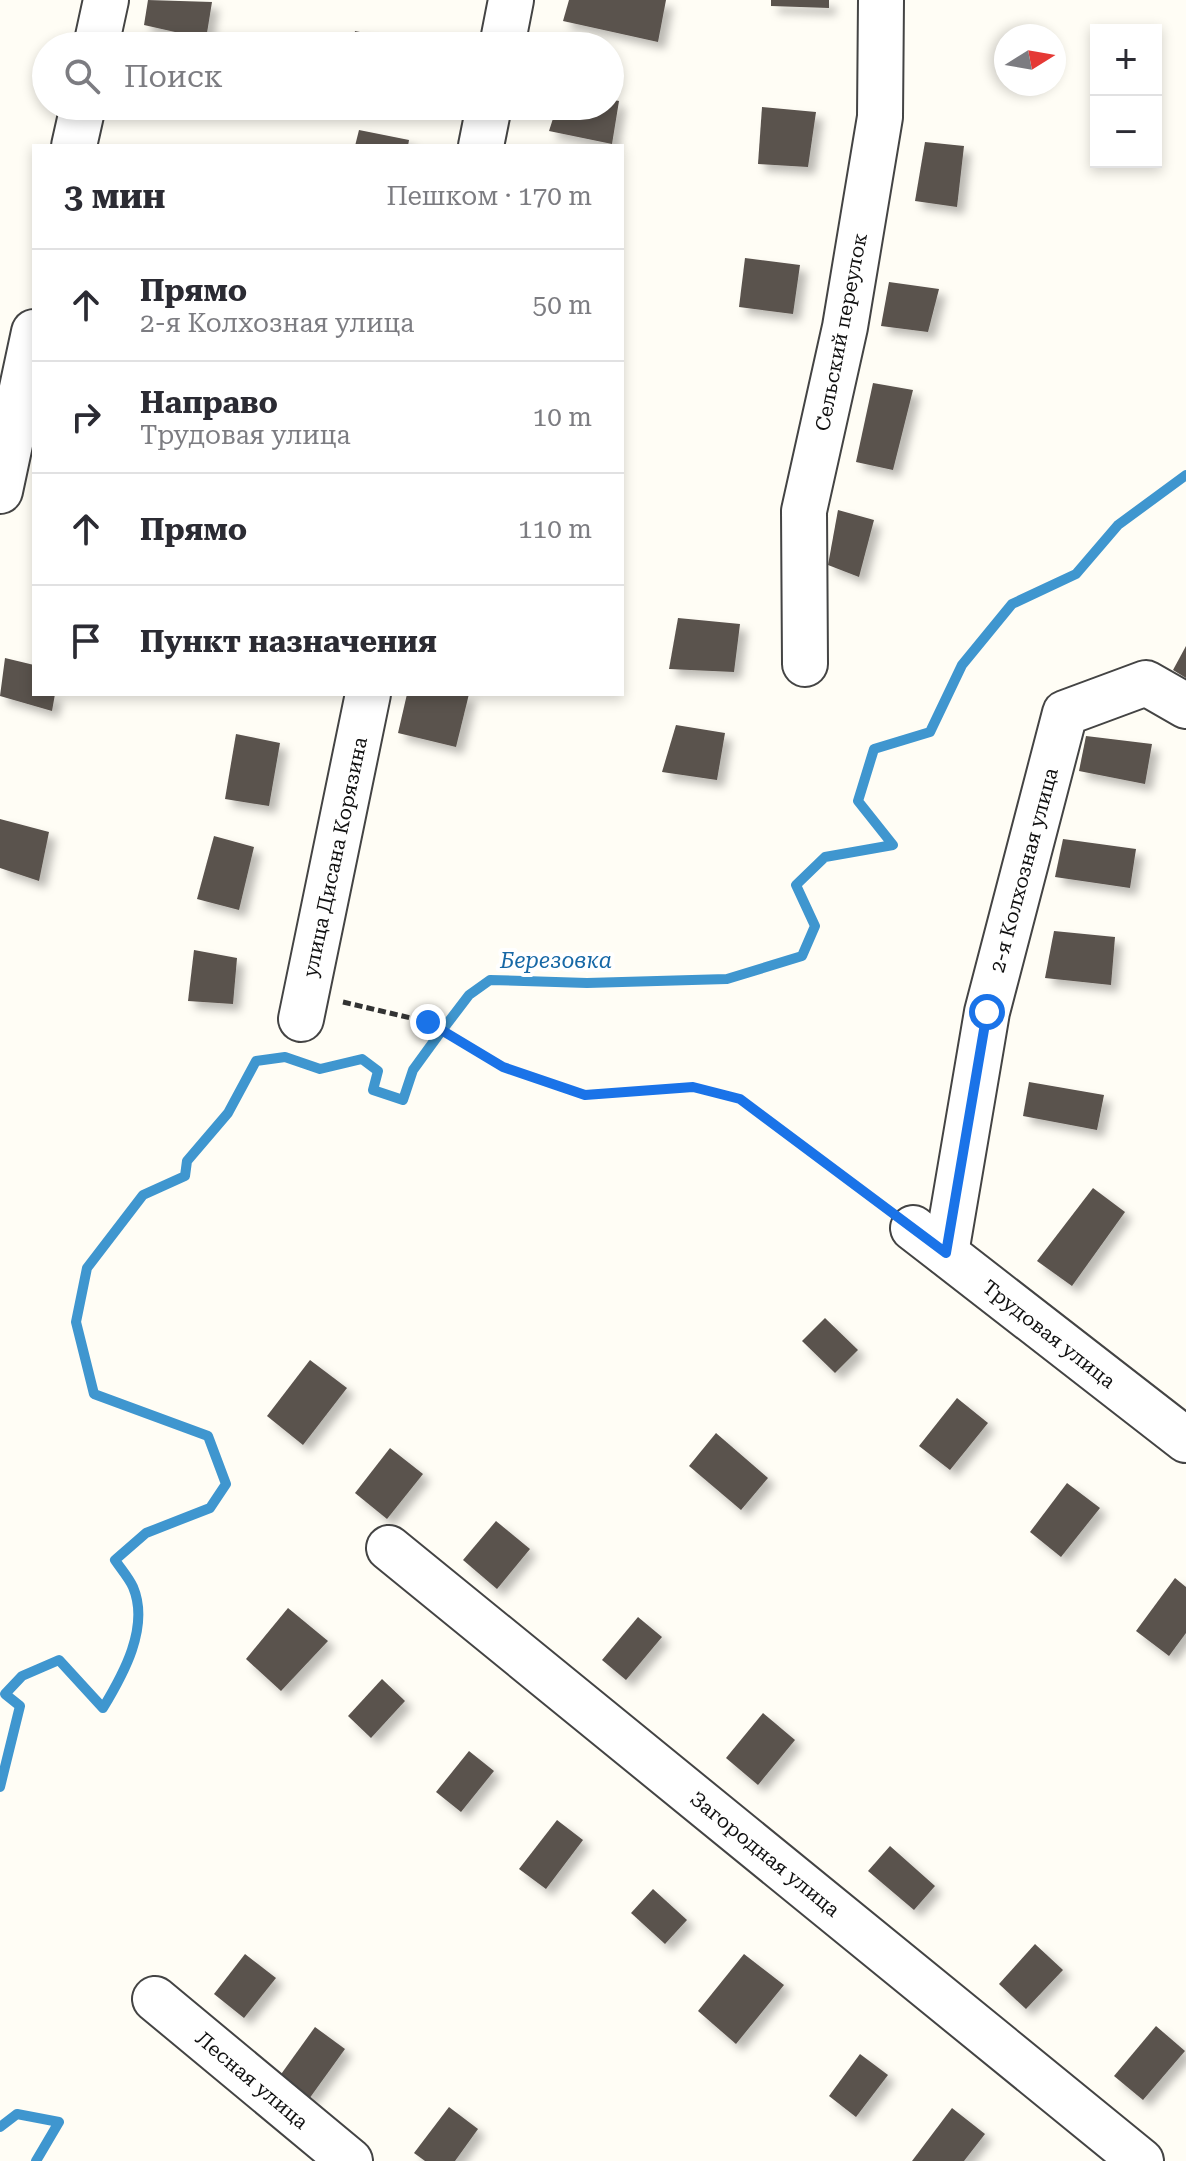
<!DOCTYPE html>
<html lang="ru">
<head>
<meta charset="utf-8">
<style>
  :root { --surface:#fff; --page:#f2f2f3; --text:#2b2b33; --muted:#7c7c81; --line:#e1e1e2 }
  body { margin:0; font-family:"Roboto Serif",serif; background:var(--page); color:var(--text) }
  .controls { position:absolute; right:24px; top:24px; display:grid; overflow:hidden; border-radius:0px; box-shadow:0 4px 12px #0003 }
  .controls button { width:72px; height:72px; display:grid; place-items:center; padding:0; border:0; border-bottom:2px solid var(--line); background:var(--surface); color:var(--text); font:40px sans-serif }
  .compass { position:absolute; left:994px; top:24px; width:72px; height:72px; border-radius:50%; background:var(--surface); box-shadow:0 4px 12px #0003; rotate:79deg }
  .stop { position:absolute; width:24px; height:24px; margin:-18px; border:6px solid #1a73e8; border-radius:50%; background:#fff }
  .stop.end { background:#1a73e8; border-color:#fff; box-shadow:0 2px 8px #0008 }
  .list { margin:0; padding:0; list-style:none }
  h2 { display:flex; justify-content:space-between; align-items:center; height:104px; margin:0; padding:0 32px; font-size:34px }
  h2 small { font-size:26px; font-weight:400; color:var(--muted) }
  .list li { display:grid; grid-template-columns:52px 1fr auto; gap:24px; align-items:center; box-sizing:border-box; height:112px; padding:0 32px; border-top:2px solid var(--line) }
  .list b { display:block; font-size:30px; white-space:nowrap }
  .list p { margin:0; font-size:26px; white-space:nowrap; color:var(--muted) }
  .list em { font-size:26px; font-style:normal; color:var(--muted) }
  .icon { flex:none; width:44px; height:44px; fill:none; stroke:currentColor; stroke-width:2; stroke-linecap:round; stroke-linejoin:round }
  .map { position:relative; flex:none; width:1186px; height:2161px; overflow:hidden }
  .search { position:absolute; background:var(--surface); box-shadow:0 4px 12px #0003; left:32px; top:32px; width:592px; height:88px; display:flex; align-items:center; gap:20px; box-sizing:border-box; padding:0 28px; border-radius:44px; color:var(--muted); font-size:30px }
  .panel { position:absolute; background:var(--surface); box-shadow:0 4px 12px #0003; left:32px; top:144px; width:592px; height:552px; border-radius:0px }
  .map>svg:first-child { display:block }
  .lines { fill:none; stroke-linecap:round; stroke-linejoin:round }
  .stream { stroke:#3f96cf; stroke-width:10 }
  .building { fill:#5a524d; filter:url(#shadow) }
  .minor-casing { stroke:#444; stroke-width:48 }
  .path { stroke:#333; stroke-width:5; stroke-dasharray:8 4; stroke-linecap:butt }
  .minor { stroke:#fff; stroke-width:44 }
  .route { stroke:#1a73e8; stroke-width:10 }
  .labels { text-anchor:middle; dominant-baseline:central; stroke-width:8; stroke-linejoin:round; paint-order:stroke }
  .street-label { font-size:20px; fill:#111; stroke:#fff }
  .water-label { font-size:22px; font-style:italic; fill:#1768a6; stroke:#fff }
</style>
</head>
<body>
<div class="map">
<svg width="1186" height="2161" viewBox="0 0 1186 2161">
  <defs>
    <filter id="shadow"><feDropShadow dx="7" dy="7" stdDeviation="4" flood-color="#0004"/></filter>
  </defs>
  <rect width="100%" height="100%" fill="#fffdf5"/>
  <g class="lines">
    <g class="stream">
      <path d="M0,1787L20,1706L5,1694L22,1676L59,1660L103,1708C123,1675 150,1627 133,1587C129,1578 121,1569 115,1560L146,1533L210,1508L226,1484L208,1436L94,1394L76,1322L87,1268L143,1195L185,1176L187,1161L228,1113L256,1061L285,1057L320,1069L362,1059L378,1071L373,1090L403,1100L413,1070L437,1037L469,995L490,980L587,983L727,979L802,956L815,926L796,885L825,857L893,845L858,801L874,749L930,732L962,665L1012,604L1076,574L1118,525L1186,475"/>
      <polyline points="0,2127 17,2114 59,2122 36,2161"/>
    </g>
  </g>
  <g class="building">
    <polygon points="148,0 212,2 206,39 144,25"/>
    <polygon points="569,0 666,0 658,42 563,21"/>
    <polygon points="771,0 829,0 829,8 771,6"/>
    <polygon points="355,31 415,43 415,46 352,46"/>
    <polygon points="610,99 619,101 612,144 549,131 557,106 610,106"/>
    <polygon points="762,107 816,112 808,167 758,164"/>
    <polygon points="359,130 409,140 408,146 355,146"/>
    <polygon points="925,142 964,146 957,207 915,201"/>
    <polygon points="745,258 800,265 793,314 739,307"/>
    <polygon points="889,282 939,289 928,332 881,326"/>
    <polygon points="873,383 913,390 893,470 856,462"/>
    <polygon points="838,510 874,520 859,577 828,565"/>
    <polygon points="678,618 740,624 734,672 669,669"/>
    <polygon points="1186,646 1186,678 1173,670"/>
    <polygon points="5,658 34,665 34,694 55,694 52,711 0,696"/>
    <polygon points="407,694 469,694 456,747 398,733"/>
    <polygon points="676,725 725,733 717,780 662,772"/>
    <polygon points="236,734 280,743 269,806 225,799"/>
    <polygon points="1086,736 1152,744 1145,784 1079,771"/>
    <polygon points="0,819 49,832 39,881 0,868"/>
    <polygon points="214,836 254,847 239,910 197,899"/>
    <polygon points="1063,839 1136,849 1130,888 1055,877"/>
    <polygon points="1054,931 1115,937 1111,985 1045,978"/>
    <polygon points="194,950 237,958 233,1004 188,1001"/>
    <polygon points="1029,1082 1104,1095 1097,1130 1023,1116"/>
    <polygon points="1093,1188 1125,1212 1072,1286 1037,1261"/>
    <polygon points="825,1318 858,1350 835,1373 802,1341"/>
    <polygon points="310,1360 347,1388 303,1445 267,1416"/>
    <polygon points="957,1398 988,1423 950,1470 919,1446"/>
    <polygon points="716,1433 768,1478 741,1510 689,1466"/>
    <polygon points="390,1448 423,1474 387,1519 355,1493"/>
    <polygon points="1067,1483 1100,1508 1061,1557 1030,1532"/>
    <polygon points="496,1521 530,1549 497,1589 463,1560"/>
    <polygon points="1175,1578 1186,1587 1186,1633 1169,1656 1136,1631"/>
    <polygon points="288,1608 328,1641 281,1691 246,1659"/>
    <polygon points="638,1617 662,1637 626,1680 602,1660"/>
    <polygon points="382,1679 405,1701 371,1738 348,1716"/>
    <polygon points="763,1713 795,1740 758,1785 726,1758"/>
    <polygon points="469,1751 494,1771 461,1812 436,1792"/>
    <polygon points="557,1820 583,1840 546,1889 519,1869"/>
    <polygon points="890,1846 935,1886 914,1910 868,1871"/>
    <polygon points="653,1889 687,1920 665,1944 631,1913"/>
    <polygon points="1035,1944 1063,1970 1026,2009 999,1984"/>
    <polygon points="245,1954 276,1978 244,2018 214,1994"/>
    <polygon points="744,1954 784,1985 736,2044 698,2011"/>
    <polygon points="1156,2026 1185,2051 1143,2100 1114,2076"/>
    <polygon points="315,2027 345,2049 309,2099 279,2077"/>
    <polygon points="860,2054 888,2075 856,2117 829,2096"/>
    <polygon points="449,2107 478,2129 455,2161 425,2161 414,2153"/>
    <polygon points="952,2108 985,2134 964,2161 912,2161"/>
  </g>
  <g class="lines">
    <defs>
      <g id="minor">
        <polyline points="96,46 106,0"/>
        <polyline points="502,46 511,0"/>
        <polyline points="74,146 83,106"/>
        <polyline points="481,146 489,106"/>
        <polyline points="0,491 34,332"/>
        <polyline points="805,664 804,511 845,327 880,117 881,0"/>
        <polyline points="301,1019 368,694"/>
        <polyline points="913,1228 1186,1440"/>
        <polyline points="946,1253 987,1012 1065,713 1146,683 1186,706"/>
        <polyline points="389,1548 1141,2161"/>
        <polyline points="155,1999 350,2161"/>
      </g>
    </defs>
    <use href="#minor" class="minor-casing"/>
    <polyline class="path" points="343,1002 428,1022 503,1067 585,1095 693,1087 740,1099 884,1206"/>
    <use href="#minor" class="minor"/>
  </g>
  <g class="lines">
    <polyline class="route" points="428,1022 503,1067 585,1095 693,1087 740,1099 946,1253 987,1012"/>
  </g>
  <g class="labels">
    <g class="street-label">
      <text transform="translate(841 332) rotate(-79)">Сельский переулок</text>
      <text transform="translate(335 857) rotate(-78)">улица Дисана Корязина</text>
      <text transform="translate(1024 870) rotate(-75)">2-я Колхозная улица</text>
      <text transform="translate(1049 1334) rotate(38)">Трудовая улица</text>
      <text transform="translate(765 1854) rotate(39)">Загородная улица</text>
      <text transform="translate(252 2080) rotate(40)">Лесная улица</text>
    </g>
    <g class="water-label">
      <text x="556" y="960">Березовка</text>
    </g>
  </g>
</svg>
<div class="controls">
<button>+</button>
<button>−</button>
</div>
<svg class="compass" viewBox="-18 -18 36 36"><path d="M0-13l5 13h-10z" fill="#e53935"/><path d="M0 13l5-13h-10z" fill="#7c7c81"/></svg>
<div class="stop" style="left:987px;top:1012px"></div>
<div class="stop end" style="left:428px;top:1022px"></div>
<div class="search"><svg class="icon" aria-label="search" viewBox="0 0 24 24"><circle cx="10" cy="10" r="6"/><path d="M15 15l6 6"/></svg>Поиск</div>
<section class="panel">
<h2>3 мин<small>Пешком · 170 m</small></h2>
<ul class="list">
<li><svg class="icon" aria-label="ahead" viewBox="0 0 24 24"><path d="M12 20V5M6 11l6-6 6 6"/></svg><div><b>Прямо</b><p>2-я Колхозная улица</p></div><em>50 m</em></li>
<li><svg class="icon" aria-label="right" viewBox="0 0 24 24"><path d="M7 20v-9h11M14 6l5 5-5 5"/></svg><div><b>Направо</b><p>Трудовая улица</p></div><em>10 m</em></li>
<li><svg class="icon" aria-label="ahead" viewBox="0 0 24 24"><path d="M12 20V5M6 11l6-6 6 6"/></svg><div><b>Прямо</b></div><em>110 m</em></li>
<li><svg class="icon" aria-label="arrive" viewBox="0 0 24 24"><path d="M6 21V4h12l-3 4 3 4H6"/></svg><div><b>Пункт назначения</b></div></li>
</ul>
</section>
</div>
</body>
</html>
